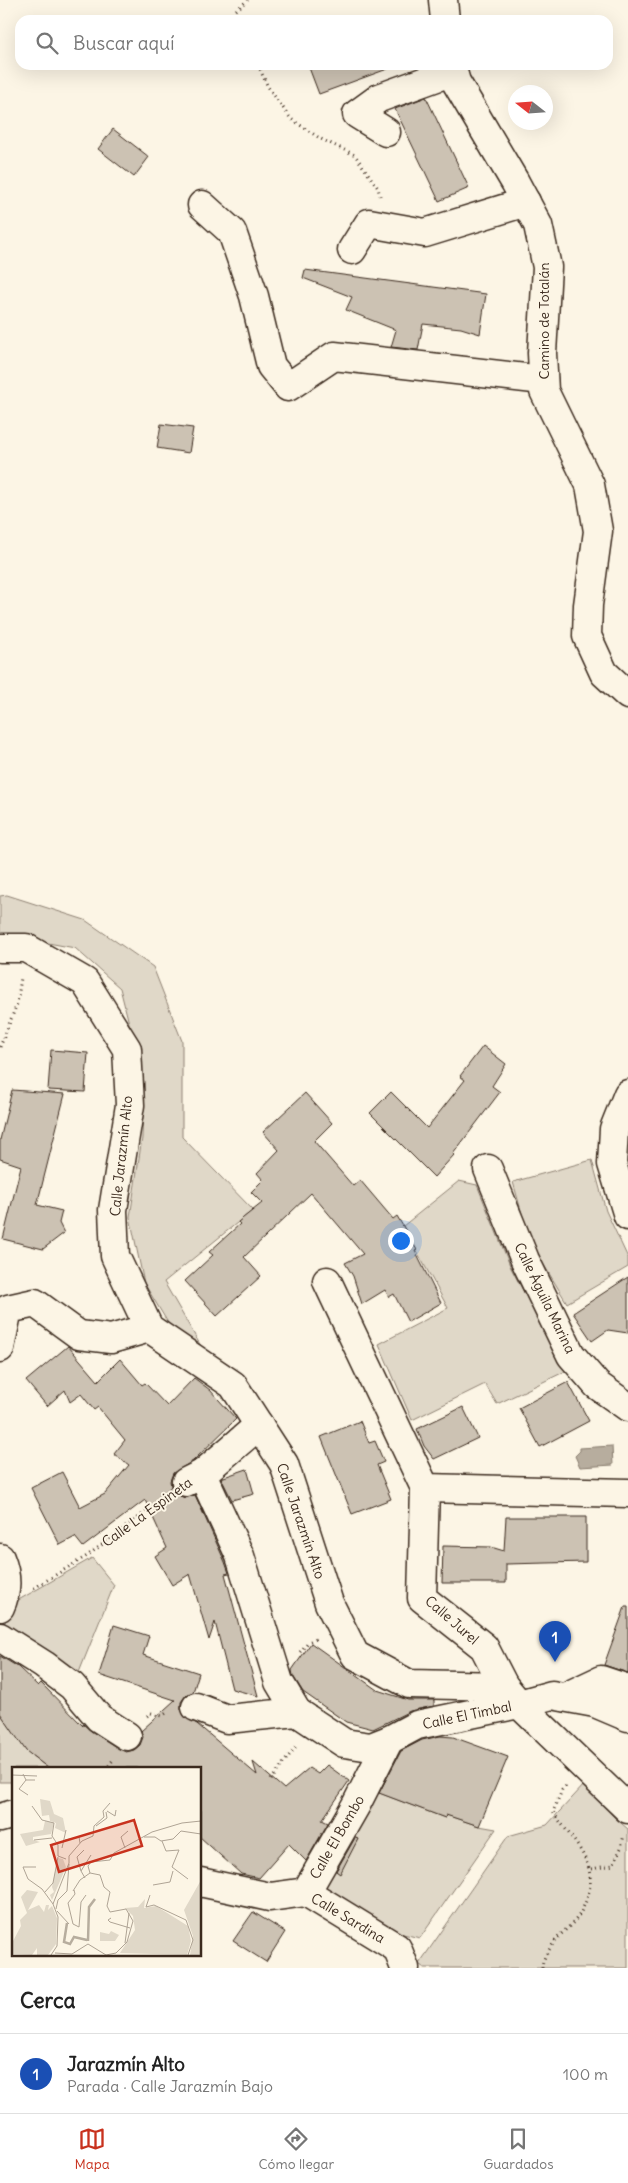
<!DOCTYPE html>
<html lang="es">
<head>
<meta charset="utf-8">
<style>
  :root { --surface:#fff; --page:#f2f2f2; --text:#222; --muted:#767676; --line:#e0e0e0; --accent:#c8321e }
  body { margin:0; font-family:Delius,sans-serif; background:var(--page); color:var(--text) }
  .compass { position:absolute; left:508px; top:85px; width:45px; height:45px; border-radius:50%; background:var(--surface); box-shadow:0 5px 20px #0002; rotate:287deg }
  .you { position:absolute; left:400px; top:1240px; width:18px; height:18px; margin:-12px; border:4px solid #fff; border-radius:50%; background:#1a73e8; box-shadow:0 0 0 8px #1a73e833 }
  .badge { display:grid; place-items:center; width:32px; height:32px; border-radius:50%; background:var(--accent); color:#fff; font-size:16px; font-weight:700 }
  .pin { position:absolute; translate:-50% -41px; filter:drop-shadow(0 1px 2px #0008) }
  .pin::after { content:''; position:absolute; top:26px; width:18px; height:15px; background:inherit; clip-path:polygon(0 0,100% 0,50% 100%) }
  .list { margin:0; padding:0; list-style:none }
  h2 { display:flex; justify-content:space-between; align-items:center; height:65px; margin:0; padding:0 20px; font-size:21px }
  h2 small { font-size:16px; font-weight:400; color:var(--muted) }
  .list li { display:grid; grid-template-columns:32px 1fr auto; gap:15px; align-items:center; box-sizing:border-box; height:80px; padding:0 20px; border-top:1px solid var(--line) }
  .list b { display:block; font-size:19px; white-space:nowrap }
  .list p { margin:0; font-size:16px; white-space:nowrap; color:var(--muted) }
  .list em { font-size:16px; font-style:normal; color:var(--muted) }
  .icon { flex:none; width:28px; height:28px; fill:none; stroke:currentColor; stroke-width:2; stroke-linecap:round; stroke-linejoin:round }
  .map { position:relative; flex:none; width:628px; height:1968px; overflow:hidden }
  .search { position:absolute; background:var(--surface); box-shadow:0 5px 20px #0002; left:15px; right:15px; top:15px; height:55px; display:flex; align-items:center; gap:12px; box-sizing:border-box; padding:0 18px; border-radius:15px; color:var(--muted); font-size:19px }
  .sheet { height:145px; background:var(--surface) }
  nav { display:flex; justify-content:space-around; align-items:center; box-sizing:border-box; height:70px; border-top:1px solid var(--line); background:var(--surface); font-size:14px; color:var(--muted) }
  nav a { display:grid; justify-items:center; gap:2px }
  nav .on { color:var(--accent) }
  .map>svg:first-child { display:block }
  .green { fill:#e0d8c8; stroke:#8e8173 }
  .water { fill:#b7ad9e; stroke:#85796b }
  .building { fill:#ccc2b3; stroke:#3b2a1e }
  .lines { fill:none; stroke-linecap:round; stroke-linejoin:round }
  .minor-casing { stroke:#3b2a1e; stroke-width:31 }
  .path { stroke:#3b2a1e; stroke-width:3; stroke-dasharray:1 4; stroke-linecap:butt }
  .minor { stroke:#fcf5e5; stroke-width:28 }
  .labels { text-anchor:middle; dominant-baseline:central; stroke-width:4; stroke-linejoin:round; paint-order:stroke }
  .street-label { font-size:14px; fill:#3b2a1e; stroke:#fcf5e5 }
  .inset-river { fill:none; stroke:#b7ad9e; stroke-width:2.5 }
  .inset-road { fill:none; stroke:#afa495; stroke-width:1 }
  .view { fill:#c8321e; fill-opacity:0.15; stroke:#c8321e; stroke-width:2.5 }
  .inset-edge { fill:none; stroke:#3b2a1e; stroke-width:2.5 }
</style>
</head>
<body>
<div class="map">
<svg width="628" height="1968" viewBox="0 0 628 1968">
  <rect width="100%" height="100%" fill="#fcf5e5"/>
  <filter id="ink" filterUnits="userSpaceOnUse"><feTurbulence type="fractalNoise" baseFrequency=".02" numOctaves="2"/><feDisplacementMap in="SourceGraphic" scale="10" xChannelSelector="R" yChannelSelector="G"/><feConvolveMatrix kernelMatrix="1 2 1 2 8 2 1 2 1" color-interpolation-filters="sRGB"/></filter>
  <g filter="url(#ink)">
    <g class="green">
      <polygon points="7,895 85,920 153,967 182,1041 182,1137 253,1210 164,1282 206,1355 173,1331 144,1283 130,1217 142,1138 144,1082 120,988 75,948 0,934 0,896"/>
      <polygon points="592,1160 606,1211 628,1258 628,1267 567,1303 530,1242 513,1182"/>
      <polygon points="459,1181 477,1185 511,1268 566,1371 497,1404 485,1384 412,1420 379,1344 448,1308 403,1226"/>
      <polygon points="92,1558 114,1585 76,1680 3,1626 15,1602"/>
      <polygon points="0,1713 31,1755 48,1768 14,1768 14,1782 0,1782"/>
      <polygon points="585,1784 615,1818 628,1829 628,1968 424,1968 419,1964 508,1836 547,1825"/>
      <polygon points="374,1791 445,1818 446,1815 479,1826 496,1829 420,1938 382,1929 316,1891 332,1869 339,1873 358,1839 350,1835"/>
    </g>
    <polygon class="water" points="612,1446 613,1465 580,1467 575,1456 580,1451 580,1448"/>
    <g class="building">
      <polygon points="308,65 389,65 390,68 319,94"/>
      <polygon points="426,97 469,188 439,201 395,109"/>
      <polygon points="113,129 149,157 134,177 98,149"/>
      <polygon points="305,270 486,294 480,334 461,328 423,324 418,350 391,347 396,330 346,310 352,297 303,278"/>
      <polygon points="161,424 193,428 189,453 157,448"/>
      <polygon points="483,1046 506,1064 492,1086 500,1092 453,1154 454,1155 434,1177 370,1113 391,1092 427,1128 465,1080 460,1076"/>
      <polygon points="51,1050 88,1053 85,1092 48,1090"/>
      <polygon points="12,1090 65,1094 37,1205 62,1211 59,1223 64,1233 43,1249 3,1239 21,1166 0,1159 0,1140"/>
      <polygon points="305,1093 332,1123 314,1141 353,1186 360,1180 393,1219 397,1216 417,1250 415,1251 441,1303 408,1322 394,1294 389,1297 385,1290 362,1304 353,1276 345,1263 363,1254 311,1193 244,1257 261,1276 217,1316 185,1281 213,1255 209,1252 240,1224 238,1222 262,1203 251,1192 263,1180 257,1173 279,1150 263,1132"/>
      <polygon points="628,1277 628,1333 608,1330 592,1341 573,1313"/>
      <polygon points="68,1346 98,1381 120,1359 142,1385 145,1383 167,1406 194,1378 210,1390 236,1419 193,1461 173,1473 170,1481 171,1486 167,1491 172,1489 178,1495 185,1498 195,1495 225,1562 229,1573 225,1574 258,1696 232,1689 215,1622 209,1640 190,1574 172,1585 155,1556 167,1548 145,1500 83,1547 75,1537 60,1545 31,1488 62,1472 80,1507 105,1494 129,1465 114,1454 125,1440 98,1407 94,1410 81,1394 70,1402 65,1390 47,1406 26,1381"/>
      <polygon points="568,1382 589,1421 540,1447 519,1408"/>
      <polygon points="463,1407 478,1438 434,1459 424,1446 417,1429"/>
      <polygon points="360,1421 369,1443 375,1441 384,1462 377,1465 391,1499 352,1514 321,1437"/>
      <polygon points="247,1469 254,1494 232,1500 221,1478"/>
      <polygon points="506,1517 586,1517 586,1562 506,1564 506,1583 442,1583 443,1546 491,1547 504,1551"/>
      <polygon points="625,1607 628,1607 628,1673 604,1665"/>
      <polygon points="114,1625 149,1636 143,1655 199,1673 193,1692 186,1695 181,1702 181,1709 184,1716 197,1724 257,1775 253,1762 284,1789 309,1768 318,1774 327,1765 349,1781 322,1820 328,1823 306,1861 289,1844 259,1878 241,1874 200,1837 200,1768 48,1768 26,1751 0,1713 0,1656 18,1667 38,1686 41,1683 83,1726 83,1724 91,1731 119,1749 126,1752 134,1750 140,1745 143,1737 141,1731 175,1700 99,1675"/>
      <polygon points="311,1643 377,1690 408,1700 434,1700 434,1706 410,1711 373,1729 346,1722 303,1692 293,1676 292,1670"/>
      <polygon points="440,1736 453,1737 508,1757 479,1826 446,1815 445,1818 379,1793 401,1751 422,1740"/>
      <polygon points="355,1838 358,1839 340,1874 336,1871"/>
      <polygon points="253,1912 285,1932 266,1962 233,1941"/>
    </g>
    <g class="lines">
      <defs>
        <g id="minor">
          <polyline points="443,0 445,20"/>
          <polyline points="451,65 456,82 515,182 538,225 547,267 542,353 544,391 590,485 598,531 588,605 587,636 604,673 628,695"/>
          <polyline points="386,132 357,114 379,98 453,71"/>
          <polyline points="202,205 232,232 254,296 271,366 288,387 334,356 543,380"/>
          <polyline points="352,250 369,223 425,233 526,202"/>
          <polyline points="0,948 26,948 85,982 127,1049 130,1105 113,1210 115,1256 149,1328 233,1385 284,1464 329,1603 355,1655 409,1684 504,1686 519,1704 628,1809"/>
          <polyline points="628,1094 614,1129 612,1164 628,1216"/>
          <polyline points="488,1169 525,1260 571,1355 597,1385 628,1407"/>
          <polyline points="327,1281 425,1488 628,1493"/>
          <polyline points="0,1348 8,1309 35,1303 79,1335 111,1339 149,1328"/>
          <polyline points="202,1474 259,1425"/>
          <polyline points="186,1482 202,1474 205,1480 240,1556 279,1682 297,1712"/>
          <polyline points="425,1488 422,1598 484,1647 504,1686"/>
          <path d="M0,1558C7,1575 8,1590 0,1607"/>
          <polyline points="0,1637 44,1665 72,1686 99,1718 127,1736"/>
          <polyline points="565,1697 601,1680 628,1689"/>
          <polyline points="196,1707 227,1719 297,1712 344,1743 371,1747 389,1740 417,1725 519,1704 552,1695 595,1703 628,1717"/>
          <polyline points="0,1818 14,1814"/>
          <polyline points="200,1882 270,1897 306,1892 356,1805 389,1740"/>
          <polyline points="306,1892 397,1948 405,1968"/>
        </g>
      </defs>
      <use href="#minor" class="minor-casing"/>
      <g class="path">
        <polyline points="236,20 236,10 248,0"/>
        <polyline points="258,65 268,87 291,119 321,139 355,155 378,188 380,196"/>
        <polyline points="0,1047 17,1004 21,978"/>
        <polyline points="34,1588 87,1556 164,1498"/>
        <polyline points="300,1652 308,1642 316,1639"/>
        <polyline points="147,1716 151,1713 162,1716 168,1712"/>
        <polyline points="104,1768 109,1765 113,1760"/>
        <polyline points="271,1780 297,1745"/>
        <polyline points="591,1869 613,1865 621,1848 624,1835"/>
        <path d="M542,1968C542,1959 548,1952 553,1944C560,1933 572,1926 579,1915C606,1870 579,1849 553,1812L562,1790L566,1786"/>
      </g>
      <use href="#minor" class="minor"/>
    </g>
  </g>
  <g class="labels">
    <g class="street-label">
      <text transform="translate(544 321) rotate(-90)">Camino de Totalán</text>
      <text transform="translate(121 1156) rotate(-84)">Calle Jarazmín Alto</text>
      <text transform="translate(545 1298) rotate(64)">Calle Águila Marina</text>
      <text transform="translate(147 1512) rotate(-36)">Calle La Espineta</text>
      <text transform="translate(301 1521) rotate(71)">Calle Jarazmín Alto</text>
      <text transform="translate(452 1620) rotate(41)">Calle Jurel</text>
      <text transform="translate(467 1715) rotate(-12)">Calle El Timbal</text>
      <text transform="translate(337 1837) rotate(-60)">Calle El Bombo</text>
      <text transform="translate(348 1918) rotate(31)">Calle Sardina</text>
    </g>
  </g>
  <g transform="translate(12 1767)">
    <rect width="189" height="189" fill="#fcf5e5"/>
    <path d="M28,32L38,34L42,47L51,51L54,66L43,61L44,56L38,54L37,48L30,49ZM33,54L42,56L39,67L21,70V73L28,75L14,79L8,67L31,63ZM46,91L51,92L54,100L40,133L38,128L42,125L40,120ZM189,113V188H178L181,169L172,143ZM15,123L26,125L16,143L27,138L32,145L34,138H37L36,143L40,139L45,151L44,177L36,188H25V181L20,188L0,187V176L9,159L8,153L15,146L9,130ZM133,132L132,141L144,139L176,159L179,174L175,188L108,186L123,163L121,149L113,141L126,140ZM99,164L107,168L103,174H88V165L97,167Z" fill="#e0d8c8"/>
    <path class="inset-river" d="M55,156L52,175L58,177L62,170L75,173M76,174L77,140L83,132"/>
    <path class="inset-road" d="M11,7L14,13H23M0,8L25,9M14,13L7,22L16,28M20,39L30,53L42,56L40,69L46,78V89L54,92M95,44L103,49L104,43M84,59L95,51L94,45M132,70H143L149,74L161,72L169,64L189,67M22,73L40,71M53,73L67,70L68,76M150,74L154,84L167,83L160,100L176,112M50,81L54,63M113,81L109,70L116,64M24,100H11L16,112L30,122L41,137M69,104L65,90L72,83M78,106L76,99L79,95L98,93L102,86L140,65L170,56L189,54M78,106L88,108L92,120L98,125L95,139L98,145L114,142L121,154L115,175L104,186L94,188M73,111L69,104L79,88M141,118L158,115L161,104M62,123L63,127L56,136L61,157L67,160L69,135L74,128M61,124L68,113L78,106M33,125L41,116L46,90M138,128L134,140L142,138L174,153L181,173L176,188M44,142L46,133L55,124L57,97M45,144L57,157M99,151L96,153L98,155L118,161M113,176L117,146M43,186L60,187L76,177L94,188M39,188L45,179L46,150L41,137L57,96V89L70,74L81,69L82,59L92,50L91,44L98,36"/>
    <path class="view" d="M122,53L130,79L47,105L39,78Z"/>
    <rect width="189" height="189" class="inset-edge"/>
  </g>
</svg>
<svg class="compass" viewBox="-18 -18 36 36"><path d="M0-13l5 13h-10z" fill="#e53935"/><path d="M0 13l5-13h-10z" fill="#767676"/></svg>
<div class="you"></div>
<div class="pin badge" style="left:555px;top:1662px;background:#1a4fb4">1</div>
<div class="search"><svg class="icon" aria-label="search" viewBox="0 0 24 24"><circle cx="10" cy="10" r="6"/><path d="M15 15l6 6"/></svg>Buscar aquí</div>
</div>
<section class="sheet">
<h2>Cerca<small></small></h2>
<ul class="list">
<li><span class="badge" style="background:#1a4fb4">1</span><div><b>Jarazmín Alto</b><p>Parada · Calle Jarazmín Bajo</p></div><em>100 m</em></li>
</ul>
</section>
<nav>
<a class="on"><svg class="icon" aria-label="map" viewBox="0 0 24 24"><path d="M3 6l6-2 6 2 6-2v14l-6 2-6-2-6 2zM9 4v14M15 6v14"/></svg>Mapa</a>
<a><svg class="icon" aria-label="directions" viewBox="0 0 24 24"><path d="M12 3l9 9-9 9-9-9zM9 14v-3h6M13 9l2 2-2 2"/></svg>Cómo llegar</a>
<a><svg class="icon" aria-label="saved" viewBox="0 0 24 24"><path d="M7 4h10v16l-5-4-5 4z"/></svg>Guardados</a>
</nav>
</body>
</html>
